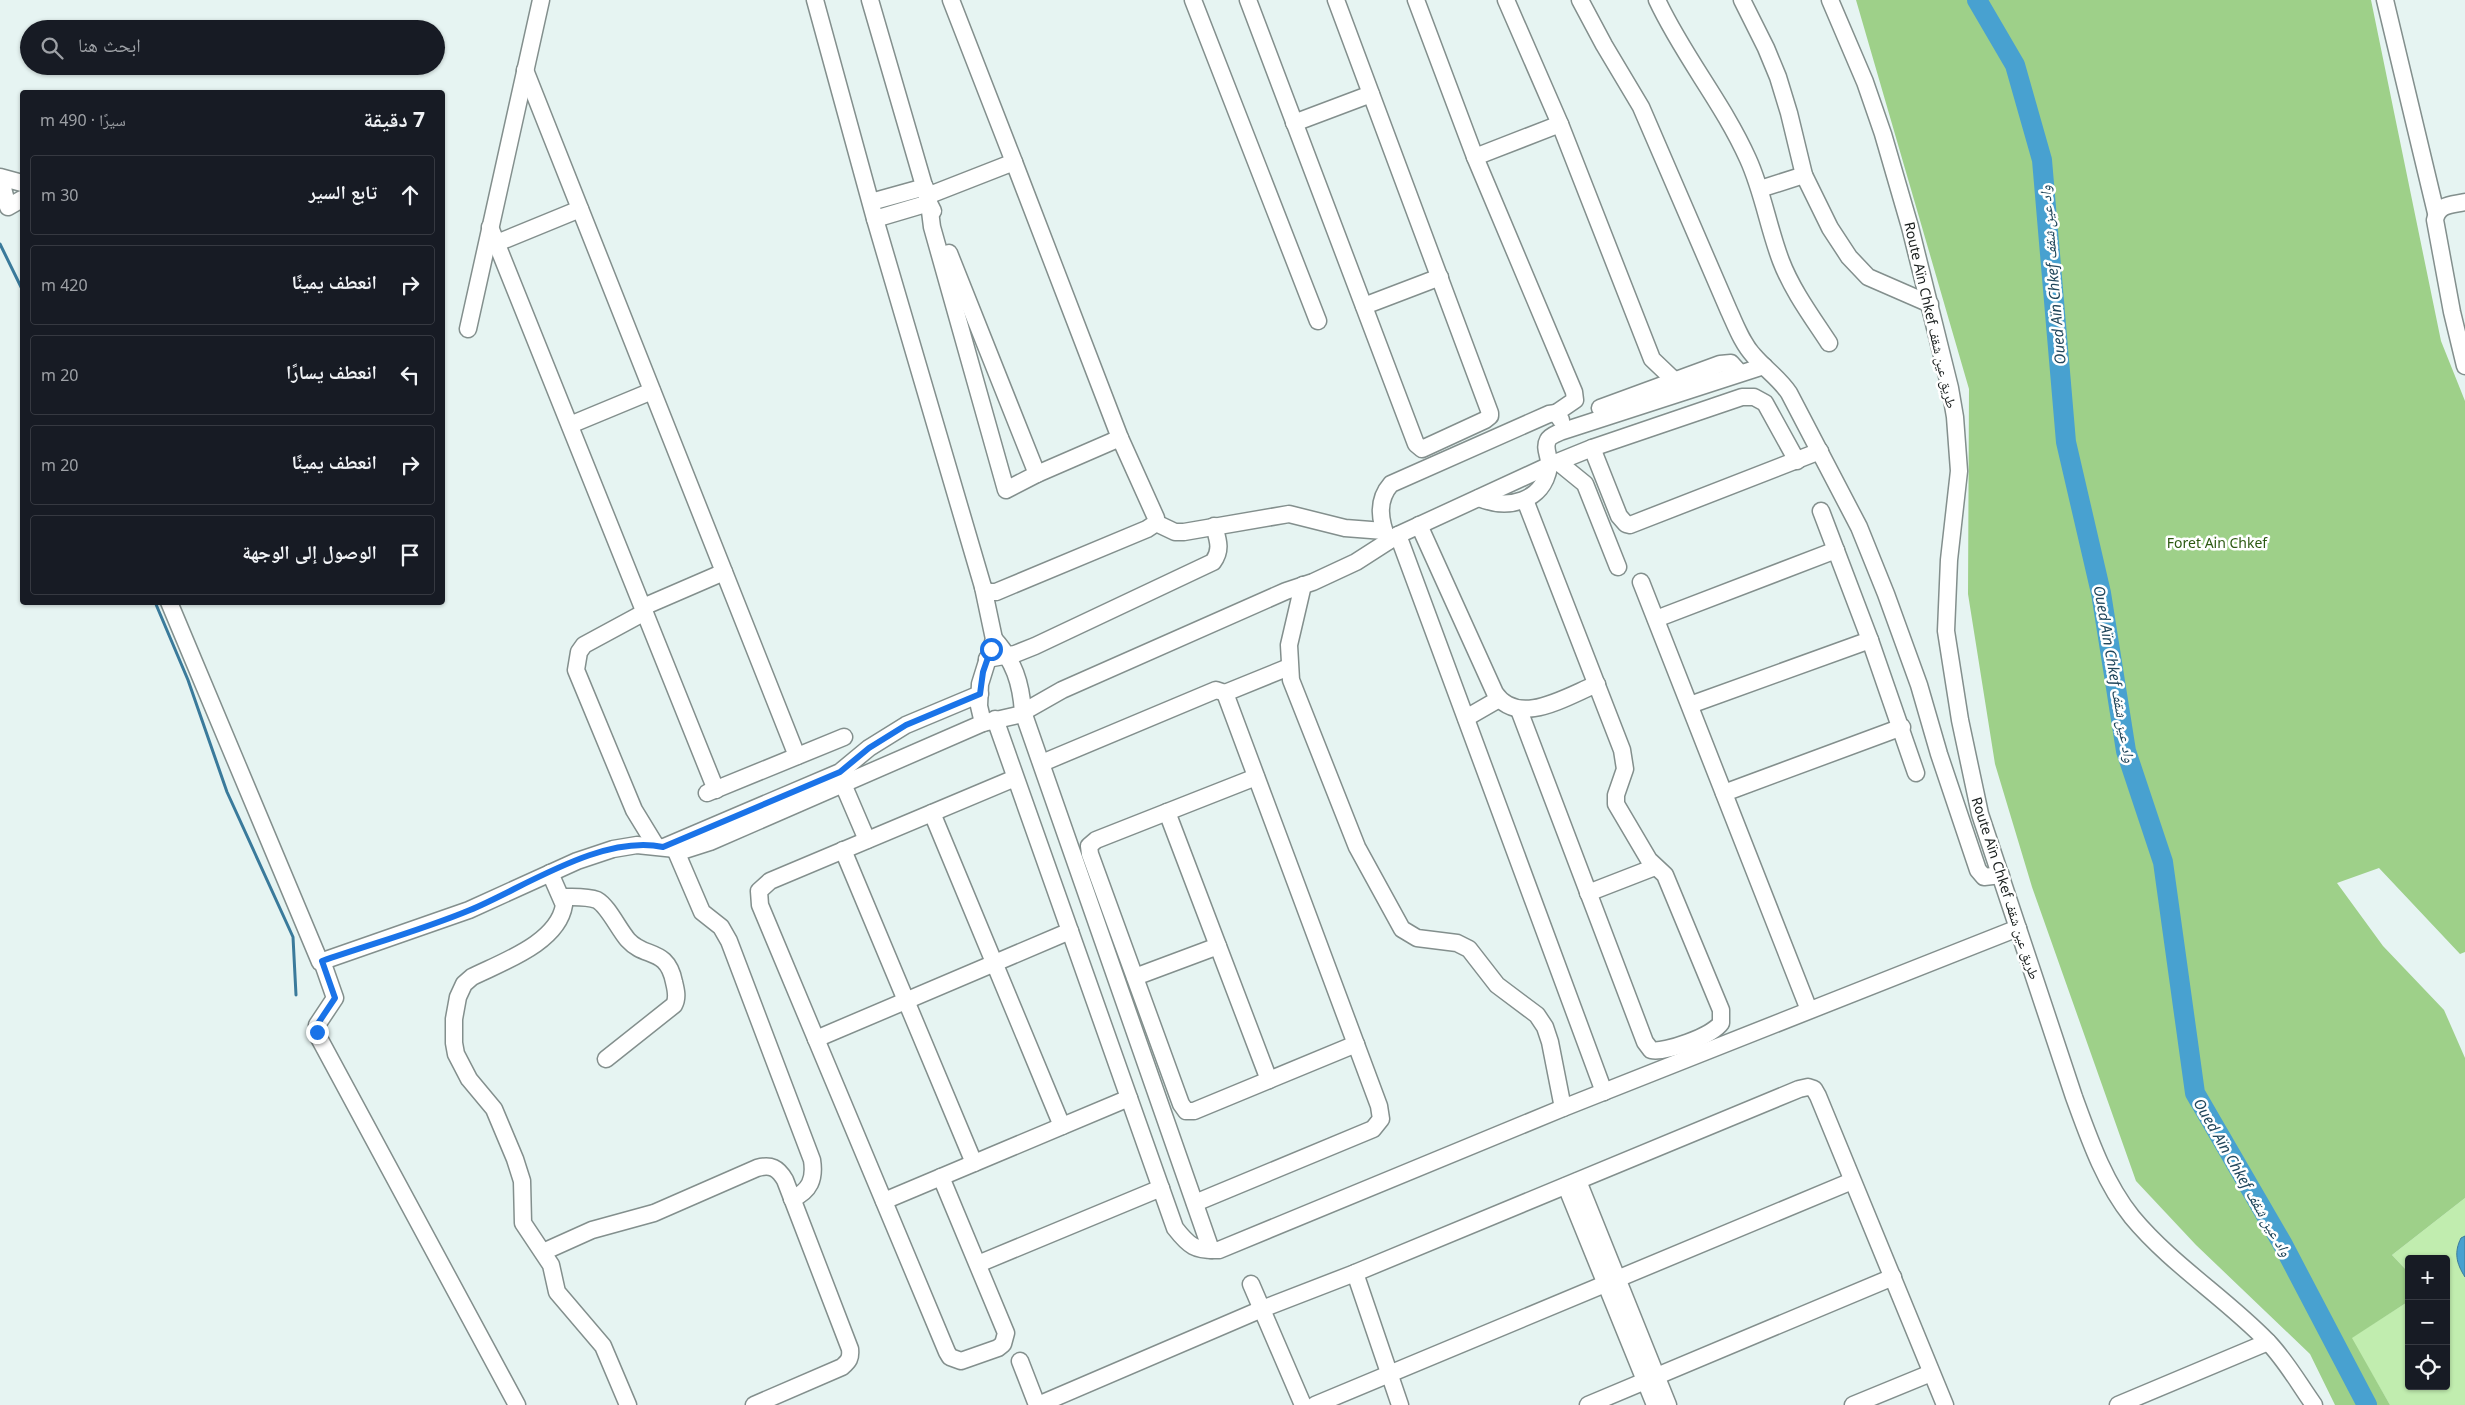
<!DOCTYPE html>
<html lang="ar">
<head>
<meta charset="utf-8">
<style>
  :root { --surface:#171b24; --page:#20242c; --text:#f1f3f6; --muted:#9ea1a6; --line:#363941 }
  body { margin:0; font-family:"Noto Sans","Noto Naskh Arabic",sans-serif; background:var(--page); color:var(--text); direction:rtl }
  .controls { position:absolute; right:15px; bottom:15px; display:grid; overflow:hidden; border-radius:5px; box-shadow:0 1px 4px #0004 }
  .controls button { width:45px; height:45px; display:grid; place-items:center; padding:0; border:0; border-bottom:1px solid var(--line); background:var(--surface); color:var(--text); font:25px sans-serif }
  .stop { position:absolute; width:15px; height:15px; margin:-11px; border:4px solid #1a73e8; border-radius:50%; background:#fff }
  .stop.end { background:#1a73e8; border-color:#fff; box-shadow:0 1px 5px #0008 }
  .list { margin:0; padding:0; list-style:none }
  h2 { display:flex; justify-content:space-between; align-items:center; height:65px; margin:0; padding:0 20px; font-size:21px }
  h2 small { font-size:16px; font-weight:400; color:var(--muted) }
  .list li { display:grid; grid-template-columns:32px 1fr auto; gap:15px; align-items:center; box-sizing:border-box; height:80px; margin:0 10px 10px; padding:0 10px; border:1px solid var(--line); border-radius:5px }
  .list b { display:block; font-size:19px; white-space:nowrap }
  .list em { font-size:16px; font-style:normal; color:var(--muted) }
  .icon { flex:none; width:28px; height:28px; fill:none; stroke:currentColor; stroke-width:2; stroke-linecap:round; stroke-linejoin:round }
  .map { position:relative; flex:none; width:2465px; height:1405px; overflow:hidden; direction:ltr }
  .search { position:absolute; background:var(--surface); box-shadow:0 1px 4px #0004; left:20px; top:20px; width:425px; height:55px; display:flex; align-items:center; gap:12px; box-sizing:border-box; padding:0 18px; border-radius:28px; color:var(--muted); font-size:19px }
  .panel { position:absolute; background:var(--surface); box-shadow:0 1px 4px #0004; left:20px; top:90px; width:425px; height:515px; border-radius:5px; direction:rtl }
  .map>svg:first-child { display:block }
  .green { fill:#c1edaf }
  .forest { fill:#9ed089 }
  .water { fill:#48a1d0; stroke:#3a7a9b }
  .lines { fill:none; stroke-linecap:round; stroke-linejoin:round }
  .stream { stroke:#3a7a9b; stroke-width:3 }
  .river { stroke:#48a1d0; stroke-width:20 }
  .minor-casing { stroke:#838f8d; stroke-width:19 }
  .minor { stroke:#fff; stroke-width:16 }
  .route { stroke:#1a73e8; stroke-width:6 }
  .labels { text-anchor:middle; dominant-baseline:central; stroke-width:5; stroke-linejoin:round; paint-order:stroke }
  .street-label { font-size:14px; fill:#1a1f1e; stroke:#fff }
  .park-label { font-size:14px; fill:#2c5912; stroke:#fff }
  .water-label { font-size:15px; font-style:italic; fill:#21475c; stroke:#fff }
</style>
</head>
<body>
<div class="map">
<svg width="2465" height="1405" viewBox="0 0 2465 1405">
  <rect width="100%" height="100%" fill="#e6f4f2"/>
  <polygon class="green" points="2465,1198 2465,1405 2390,1405 2351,1338 2409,1301 2409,1386 2446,1386 2446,1259 2409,1259 2409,1273 2392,1255"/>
  <polygon class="forest" points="1856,0 2371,0 2441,341 2465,401 2465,952 2460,954 2379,868 2337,883 2383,946 2444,1010 2465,1058 2465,1198 2392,1255 2409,1273 2409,1301 2352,1338 2390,1405 2335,1405 2310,1354 2196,1245 2136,1181 2032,887 1995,764 1968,594 1969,389"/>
  <path class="water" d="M2465,1236V1277C2456,1263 2454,1252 2461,1238Z"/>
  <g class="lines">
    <g class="stream">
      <polyline points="0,244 22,289"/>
      <polyline points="155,602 188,680 227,792 293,937 296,995"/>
    </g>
    <polyline class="river" points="1977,0 2015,65 2042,160 2066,442 2101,593 2126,751 2163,862 2195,1093 2282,1243 2367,1405"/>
    <defs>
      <g id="minor">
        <polyline points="815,0 875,219 983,587 987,592 996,592 1147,529 1156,523 1156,518 1120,438 1014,162 927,196"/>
        <polyline points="870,0 929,203 932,227 1006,490 1037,474 1120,438"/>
        <polyline points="951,0 1014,162"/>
        <polyline points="1193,0 1318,321"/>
        <polyline points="1248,0 1416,444 1422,449 1485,420 1490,416 1490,413 1336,0"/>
        <polyline points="1416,0 1475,157 1574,392 1575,400 1556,413"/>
        <polyline points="1506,0 1560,124 1652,359 1674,380"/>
        <path d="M1580,0L1604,45L1641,107L1729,311C1736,326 1742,343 1754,356C1765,369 1779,378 1789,393L1859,527L1886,594L1919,685L1939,754L1978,870L1984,877L2001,875"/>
        <path d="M1657,0C1683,56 1723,103 1748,159C1763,192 1768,227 1781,261C1792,290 1812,317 1829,343"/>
        <polyline points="1742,0 1766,48 1778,77 1789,113 1804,175 1830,228 1849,257 1868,277 1930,304"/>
        <path d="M1830,0L1865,82L1883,134L1910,227L1950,388L1955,417L1959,471L1949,560L1946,631L1960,720L1980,814L2074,1097C2089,1138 2104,1182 2132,1217C2171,1264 2224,1297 2267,1341C2285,1359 2299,1384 2314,1405"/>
        <polyline points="2385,0 2436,213"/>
        <polyline points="525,70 797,756"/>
        <polyline points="1294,123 1371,94"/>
        <polyline points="1475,157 1560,124"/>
        <polyline points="22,183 0,177 8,207 22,199"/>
        <polyline points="1760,189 1804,175"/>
        <polyline points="871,202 925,187"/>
        <path d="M2465,202C2451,205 2438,204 2435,220L2452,312L2465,366"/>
        <polyline points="875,219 929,203 933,211"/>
        <polyline points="490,227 716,790"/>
        <polyline points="497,243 580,209"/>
        <polyline points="949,253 1037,474"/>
        <polyline points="1364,306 1440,277"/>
        <polyline points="468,329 541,0"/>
        <polyline points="1600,408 1720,364 1731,363 1740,373"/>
        <polyline points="570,425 652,391"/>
        <polyline points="1592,448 1619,516 1626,524 1630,525 1820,451"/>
        <polyline points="1558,462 1585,484 1618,567"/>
        <path d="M1479,498C1508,510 1543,502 1549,467C1551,458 1543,449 1548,440C1550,436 1556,434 1560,432L1764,366"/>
        <polyline points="1821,511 1870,640 1916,773"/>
        <polyline points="1156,523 1175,532 1184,532 1289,514 1345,528 1384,531"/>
        <path d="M1419,525L1495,693C1518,728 1567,696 1597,684"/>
        <polyline points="1398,535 1604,1092"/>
        <path d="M1388,541C1380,521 1376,501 1391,484L1549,414L1556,413L1561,420"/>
        <polyline points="1641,582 1809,1010"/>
        <polyline points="1303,585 1289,645 1291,680 1357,847 1402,929 1417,938 1457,943 1469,949 1497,985 1537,1015 1545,1027 1550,1042 1563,1108"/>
        <polyline points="983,587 994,639 980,684 979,706 983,723"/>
        <polyline points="169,602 320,962 469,910 577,861 613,849 637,845 685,850 710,842 983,723 1018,715 1062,690 1286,591 1313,582 1356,562 1398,535 1550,465 1592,448 1742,397 1754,397 1765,403 1797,461"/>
        <polyline points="643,607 724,572"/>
        <polyline points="645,612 584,645 579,652 576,670 634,810 656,846"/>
        <polyline points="1656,619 1836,550"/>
        <path d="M994,639C1014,661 1021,683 1023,712L1211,1250"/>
        <path d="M987,659L1015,654L1035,646L1213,562C1222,550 1218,540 1214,526"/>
        <polyline points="1225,693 1289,667"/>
        <polyline points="1690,705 1870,640"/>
        <path d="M1519,710L1645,1042L1651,1050C1665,1053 1712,1036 1721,1023V1010L1665,875L1649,860L1616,804V795L1625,769L1622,750L1525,500"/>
        <polyline points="1466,718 1499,699"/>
        <path d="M995,719L1175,1228C1189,1246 1195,1251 1219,1250L1563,1108L2018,928"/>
        <polyline points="1042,763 1216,690 1225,693 1379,1106 1381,1119 1373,1129 1195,1203"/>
        <polyline points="1256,777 1096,840 1089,846 1090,854 1181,1104 1186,1111 1194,1111 1356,1044"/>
        <polyline points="843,784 867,840"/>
        <polyline points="707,793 844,737"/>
        <polyline points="1724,793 1902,727"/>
        <polyline points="1167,812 1269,1080"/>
        <polyline points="932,813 1062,1126"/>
        <polyline points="664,847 840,772 869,748 906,725 980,694"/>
        <path d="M675,849L702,912L721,927L729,941L812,1160C815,1179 810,1191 792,1199"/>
        <polyline points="843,850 974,1163"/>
        <path d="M550,873L564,905C558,943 502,962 472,977L464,984L458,997L454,1019V1043L456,1054L469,1079L494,1109L515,1159L522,1181L523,1223L551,1265L557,1292L603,1346L628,1405"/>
        <polyline points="1588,893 1655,867"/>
        <path d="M563,897C574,897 587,896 597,900C608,906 619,930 628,940C645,959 667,947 674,982C676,990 678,998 674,1005L606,1059"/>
        <polyline points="322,961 335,998 317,1025 319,1038 517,1405"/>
        <polyline points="1135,977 1218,946"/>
        <polyline points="816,1039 1070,931"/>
        <polyline points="941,1177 1006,1333 1003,1344 998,1348 961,1361 950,1357 947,1352 760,905 759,891 770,881 1015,778"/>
        <polyline points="1578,1181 1668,1405"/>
        <polyline points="1566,1186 1655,1405"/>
        <polyline points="884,1201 1129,1098"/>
        <path d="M543,1252L592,1230L654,1213L757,1168C771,1164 778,1168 785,1180L850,1349C851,1358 849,1361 842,1367L754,1405"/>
        <polyline points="978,1264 1161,1188"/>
        <polyline points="1355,1273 1400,1405"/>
        <polyline points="1251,1284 1303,1405"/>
        <polyline points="1020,1361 1037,1405"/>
        <polyline points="1038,1405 1262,1309 1355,1273 1799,1089 1808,1087 1814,1089 1818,1096 1945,1405"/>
        <polyline points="1315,1405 1852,1181"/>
        <polyline points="1588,1405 1893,1277"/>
        <polyline points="1853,1405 1931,1373"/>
        <polyline points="2118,1405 2268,1342"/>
      </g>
    </defs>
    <use href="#minor" class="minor-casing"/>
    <use href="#minor" class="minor"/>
  </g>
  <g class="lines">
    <path class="route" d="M317,1032V1025L335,998L322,961C371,944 422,930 470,910C525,887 602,834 663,847L840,772L869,748L906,725L980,694L983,672L991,649"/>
  </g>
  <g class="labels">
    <g class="street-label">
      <text transform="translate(1931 315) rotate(77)">Route Aïn Chkef طريق عين شقف</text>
      <text transform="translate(2006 888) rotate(72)">Route Aïn Chkef طريق عين شقف</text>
    </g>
    <g class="park-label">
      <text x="2217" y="542">Foret Ain Chkef</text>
    </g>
    <g class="water-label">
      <text transform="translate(2052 275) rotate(-95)">Oued Aïn Chkef واد عين شقف</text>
      <text transform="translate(2115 674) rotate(80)">Oued Aïn Chkef واد عين شقف</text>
      <text transform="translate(2243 1177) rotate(60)">Oued Aïn Chkef واد عين شقف</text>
    </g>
  </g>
</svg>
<div class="controls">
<button>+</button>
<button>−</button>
<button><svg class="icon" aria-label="locate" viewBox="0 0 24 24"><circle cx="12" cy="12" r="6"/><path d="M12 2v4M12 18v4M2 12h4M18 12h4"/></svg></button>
</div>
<div class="stop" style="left:991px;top:649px"></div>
<div class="stop end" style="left:317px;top:1032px"></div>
<div class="search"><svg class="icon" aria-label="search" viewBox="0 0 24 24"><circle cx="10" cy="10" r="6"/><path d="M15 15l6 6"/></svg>ابحث هنا</div>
<section class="panel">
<h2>7 دقيقة<small>سيرًا · 490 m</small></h2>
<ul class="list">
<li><svg class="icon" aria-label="ahead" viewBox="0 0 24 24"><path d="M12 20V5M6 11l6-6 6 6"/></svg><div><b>تابع السير</b></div><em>30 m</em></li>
<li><svg class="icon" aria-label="right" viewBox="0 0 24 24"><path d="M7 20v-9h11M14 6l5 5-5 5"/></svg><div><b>انعطف يمينًا</b></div><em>420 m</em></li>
<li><svg class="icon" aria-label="left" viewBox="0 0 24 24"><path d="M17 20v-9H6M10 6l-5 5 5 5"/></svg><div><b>انعطف يسارًا</b></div><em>20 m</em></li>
<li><svg class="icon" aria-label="right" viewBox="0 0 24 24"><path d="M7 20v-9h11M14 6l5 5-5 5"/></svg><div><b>انعطف يمينًا</b></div><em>20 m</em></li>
<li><svg class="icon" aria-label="arrive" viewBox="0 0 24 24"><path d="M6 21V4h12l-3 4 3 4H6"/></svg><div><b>الوصول إلى الوجهة</b></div></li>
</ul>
</section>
</div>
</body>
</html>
